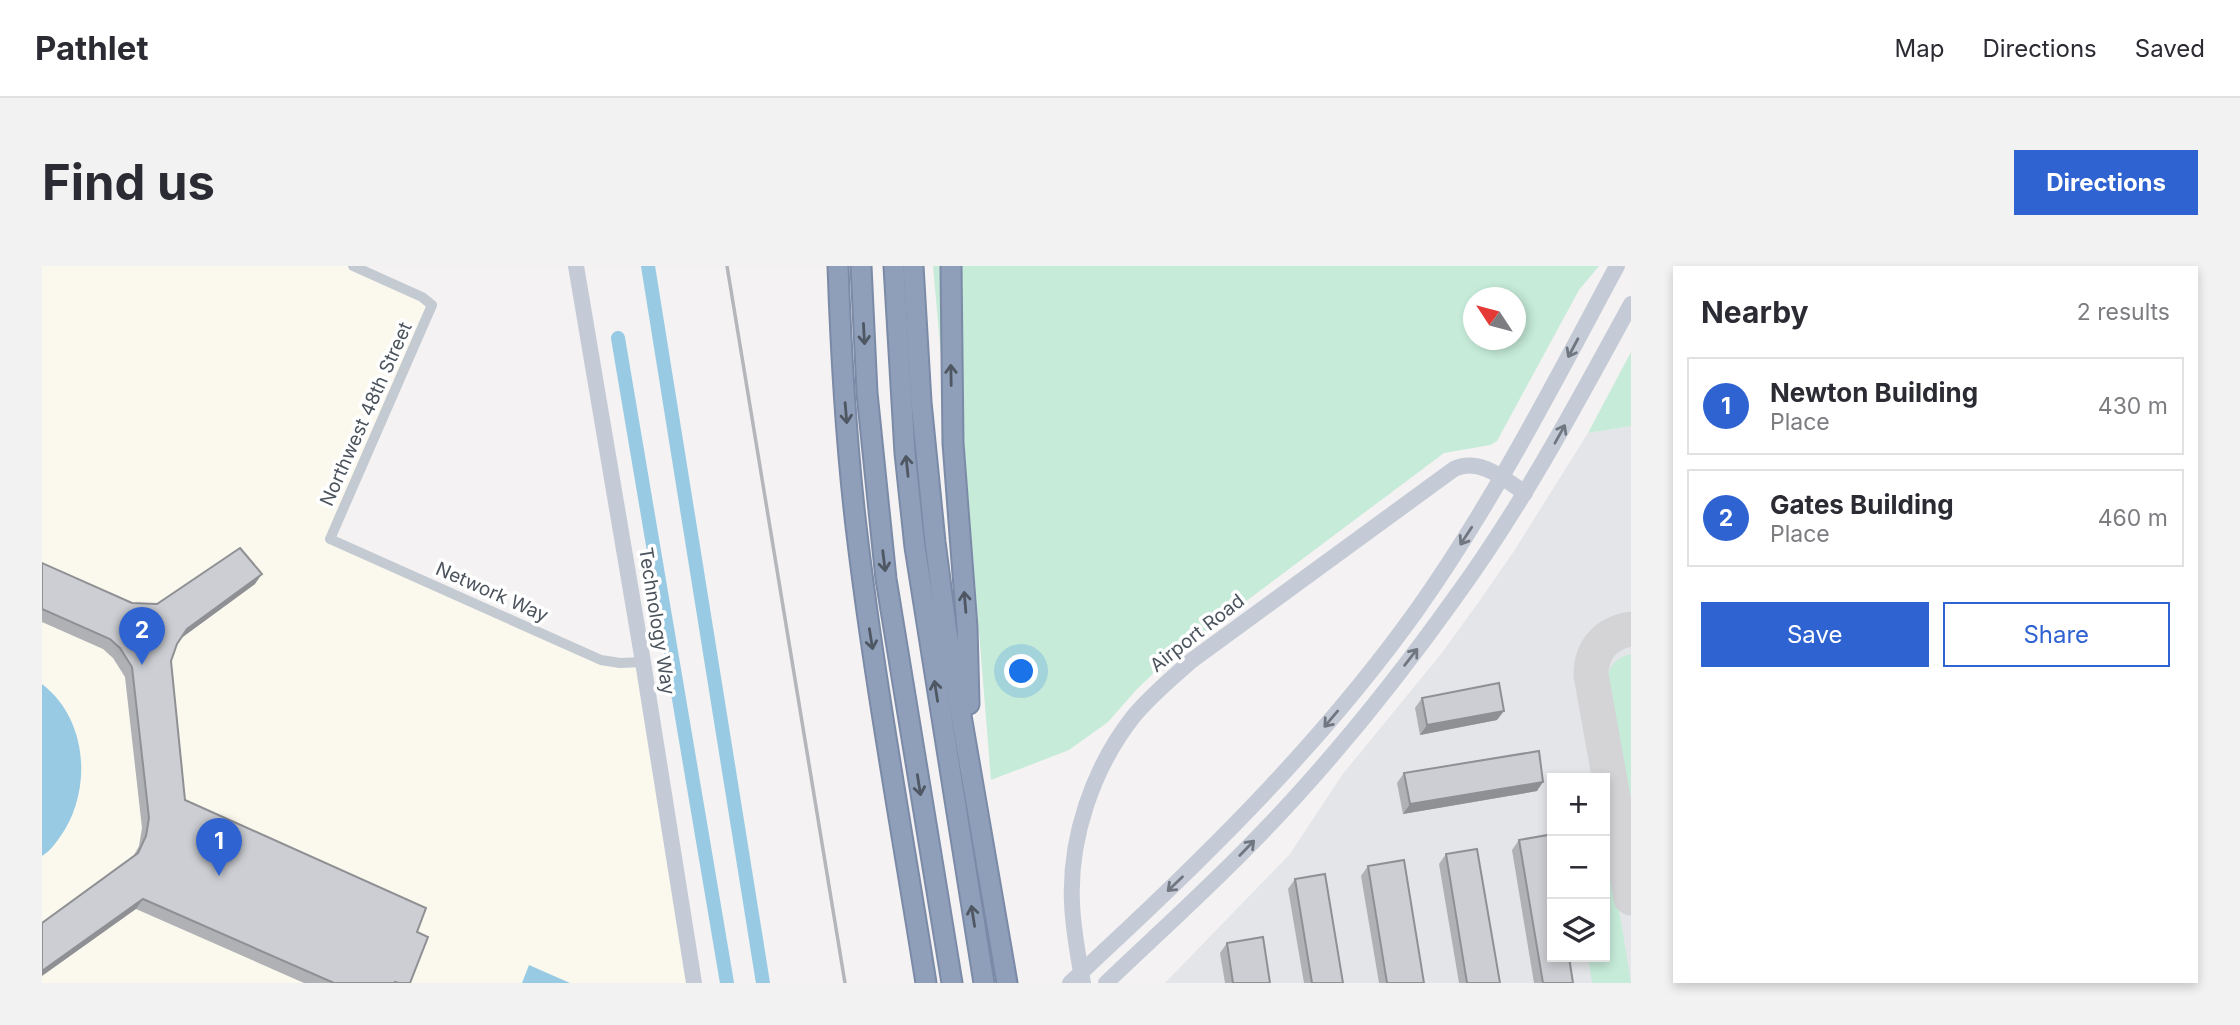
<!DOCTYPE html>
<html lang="en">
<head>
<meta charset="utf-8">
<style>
  :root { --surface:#fff; --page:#f2f2f3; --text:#2b2b33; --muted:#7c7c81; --line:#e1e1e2; --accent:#2f63d1 }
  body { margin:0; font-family:Inter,sans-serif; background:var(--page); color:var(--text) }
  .controls { position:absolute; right:21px; bottom:21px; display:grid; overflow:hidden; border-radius:0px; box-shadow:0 4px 10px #0003 }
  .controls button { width:63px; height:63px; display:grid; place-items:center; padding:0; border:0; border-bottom:2px solid var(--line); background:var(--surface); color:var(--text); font:35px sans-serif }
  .compass { position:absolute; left:1421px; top:21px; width:63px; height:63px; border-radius:50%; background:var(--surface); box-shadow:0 4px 10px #0003; rotate:306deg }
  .you { position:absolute; left:980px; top:406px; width:24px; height:24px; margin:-18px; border:5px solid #fff; border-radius:50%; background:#1a73e8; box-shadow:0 0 0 10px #1a73e833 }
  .badge { display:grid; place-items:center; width:46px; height:46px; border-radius:50%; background:var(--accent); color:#fff; font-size:23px; font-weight:700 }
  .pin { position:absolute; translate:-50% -58px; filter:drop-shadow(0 2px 4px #0008) }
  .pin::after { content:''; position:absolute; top:37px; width:24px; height:21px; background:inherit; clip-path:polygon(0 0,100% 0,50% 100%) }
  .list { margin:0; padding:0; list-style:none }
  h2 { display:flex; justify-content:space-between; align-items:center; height:91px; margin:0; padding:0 28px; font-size:30px }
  h2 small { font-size:23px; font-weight:400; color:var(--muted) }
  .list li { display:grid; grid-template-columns:46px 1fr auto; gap:21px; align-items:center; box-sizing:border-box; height:98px; margin:0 14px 14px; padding:0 14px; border:2px solid var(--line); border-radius:0px }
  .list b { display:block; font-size:26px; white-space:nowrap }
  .list p { margin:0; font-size:23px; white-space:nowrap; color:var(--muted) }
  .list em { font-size:23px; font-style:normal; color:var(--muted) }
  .actions { display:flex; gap:14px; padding:21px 28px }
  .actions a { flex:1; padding:16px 0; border:2px solid var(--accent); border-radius:0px; text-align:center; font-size:24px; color:var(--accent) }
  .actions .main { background:var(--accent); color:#fff }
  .icon { flex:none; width:38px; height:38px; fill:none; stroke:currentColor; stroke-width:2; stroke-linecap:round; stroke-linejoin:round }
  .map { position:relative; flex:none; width:1589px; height:717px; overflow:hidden; border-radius:0px }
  header { display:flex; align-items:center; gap:42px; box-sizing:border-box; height:98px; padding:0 35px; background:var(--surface); border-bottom:2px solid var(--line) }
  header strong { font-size:33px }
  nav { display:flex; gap:38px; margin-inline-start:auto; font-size:24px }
  .intro { display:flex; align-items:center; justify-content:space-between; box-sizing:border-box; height:168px; padding:0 42px }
  h1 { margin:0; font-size:49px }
  .button { padding:18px 32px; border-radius:0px; background:var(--accent); color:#fff; font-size:24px; font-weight:700 }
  main { display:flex; gap:42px; padding:0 42px }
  aside { flex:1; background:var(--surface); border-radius:0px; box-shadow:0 4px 10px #0003 }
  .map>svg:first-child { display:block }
  .commercial { fill:#fbf9ee }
  .airport { fill:#e4e5e8; fill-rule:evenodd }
  .green { fill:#c6ebd9; fill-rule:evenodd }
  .water { fill:#98cbe3 }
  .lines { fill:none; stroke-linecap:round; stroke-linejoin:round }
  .canal { stroke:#98cbe3; stroke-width:14 }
  .taxiway { stroke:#d4d4d6; stroke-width:35 }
  .highway-casing { stroke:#7b8aa6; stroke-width:23 }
  .street { stroke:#c4cad1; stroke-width:10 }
  .secondary { stroke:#c5cbd6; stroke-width:16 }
  .highway { stroke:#8f9fba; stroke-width:19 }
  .rail { stroke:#b5b6bb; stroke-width:3.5 }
  .secondary-bridge { stroke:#c5cbd6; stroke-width:16 }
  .wall { fill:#afb1b5 }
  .shaded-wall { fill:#8f9094 }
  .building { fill:#ccced3; stroke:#8f9094; stroke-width:2 }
  .oneway { stroke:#4e5762 }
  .oneway2 { stroke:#707781 }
  .labels { text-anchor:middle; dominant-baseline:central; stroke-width:7; stroke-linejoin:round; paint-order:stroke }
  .street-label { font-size:19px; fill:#4b535d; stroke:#fff }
</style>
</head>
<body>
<header>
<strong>Pathlet</strong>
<nav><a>Map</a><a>Directions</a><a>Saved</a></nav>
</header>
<div class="intro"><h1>Find us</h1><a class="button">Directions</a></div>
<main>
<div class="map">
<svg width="1589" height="717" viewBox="0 0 1589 717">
  <rect width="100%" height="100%" fill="#f4f2f2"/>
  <polygon class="commercial" points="0,0 311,0 386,34 288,272 559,394 601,396 652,717 0,717"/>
  <path class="airport" d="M1589,160V717H1123L1248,588L1300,509L1399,388L1441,330L1472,285L1546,167ZM1510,512H1563V691H1510Z"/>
  <g class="green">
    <polygon points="891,0 908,0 903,100 900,100"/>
    <path d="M920,0H1557L1537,24L1455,175L1448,179L1402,187L1123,396L1094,424L1066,456L1027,484L949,514L916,105ZM1432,32H1474V74H1432Z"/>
    <polygon points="1589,86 1589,160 1546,167"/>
    <path d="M1589,388V564L1564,417C1566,401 1574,391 1589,388Z"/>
    <polygon points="1563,566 1565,569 1589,717 1550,717 1546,691 1563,691"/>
  </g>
  <g class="water">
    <path d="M0,418C46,453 51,525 18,571C13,578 8,585 0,590Z"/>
    <polygon points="487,699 528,717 480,717"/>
  </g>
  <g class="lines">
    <g class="canal">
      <polyline points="606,0 721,717"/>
      <polyline points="576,72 685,717"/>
    </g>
    <path class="taxiway" d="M1589,363C1564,367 1549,383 1549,409L1589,632"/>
    <defs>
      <g id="highway">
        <path d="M796,0C799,87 804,174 814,260C832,413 860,565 884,717"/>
        <polyline points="819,0 825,127 844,313 910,717"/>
        <polyline points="852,0 863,187 873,281 942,717"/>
        <polyline points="871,0 879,136 893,276 905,368 965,717"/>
        <polyline points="909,0 911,177 925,361 927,438"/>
      </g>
    </defs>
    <use href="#highway" class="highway-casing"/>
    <polyline class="street" points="311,0 380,31 390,39 288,273 559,394 578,397 601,396"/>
    <g class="secondary">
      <polyline points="534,0 601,396 652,717"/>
      <path d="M1063,684C1176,579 1285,470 1375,344C1452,235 1512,117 1575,0"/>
      <path d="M1041,717C1036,690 1031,664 1030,637C1027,572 1051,502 1091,451C1108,430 1129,413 1149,395L1412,203C1438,191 1462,213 1483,227"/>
      <path d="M1064,717C1111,672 1160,628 1206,581C1281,505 1350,420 1412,333C1480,240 1534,139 1589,38"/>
    </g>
    <use href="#highway" class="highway"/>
    <polyline class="rail" points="685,0 803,717"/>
    <polyline class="secondary-bridge" points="1028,717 1063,684"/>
  </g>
  <g class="wall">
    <polygon points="0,297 90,337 115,338 213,318 139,372 135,378 129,395 143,534 375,666 368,717 262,717 94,643 92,589 97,580 100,562 83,411 71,392 61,383 0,356"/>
    <polygon points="1380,432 1455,454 1378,469 1373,442"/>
    <polygon points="1362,507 1495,525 1361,548 1355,517"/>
    <polygon points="1477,574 1531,717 1492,717 1470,584"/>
    <polygon points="1404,588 1458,717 1417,717 1397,598"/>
    <polygon points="1326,600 1382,717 1337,717 1319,610"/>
    <polygon points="1253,613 1301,717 1262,717 1246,623"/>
    <polygon points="1185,677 1228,717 1183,717 1178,687"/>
  </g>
  <g class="shaded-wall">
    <polygon points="220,308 213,318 138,373 145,363"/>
    <polygon points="1462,445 1455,454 1378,469 1385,459"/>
    <polygon points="1501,516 1495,525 1361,548 1368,538"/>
    <polygon points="101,633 94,643 0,710 0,705"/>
  </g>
  <g class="building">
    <polygon points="198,282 220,308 145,363 135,378 129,395 143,534 384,642 375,666 386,671 368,717 357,717 353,716 353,717 292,717 101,633 0,705 0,657 96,587 104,570 107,552 90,401 78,382 68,373 0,343 0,297 90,337 115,338"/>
    <polygon points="1457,417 1462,445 1385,459 1380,432"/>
    <polygon points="1497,485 1501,516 1368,538 1362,507"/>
    <polygon points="1506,569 1510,593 1510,691 1527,691 1531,717 1501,717 1477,574"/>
    <polygon points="1435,583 1458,717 1425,717 1404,588"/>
    <polygon points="1362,594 1382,717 1345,717 1326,600"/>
    <polygon points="1283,608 1301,717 1270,717 1253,613"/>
    <polygon points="1221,671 1228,717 1191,717 1185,677"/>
  </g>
  <defs><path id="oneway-shaft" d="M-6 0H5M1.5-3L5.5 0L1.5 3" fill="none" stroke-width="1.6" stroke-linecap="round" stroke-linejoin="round" transform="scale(1.75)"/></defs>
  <g class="oneway">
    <use href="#oneway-shaft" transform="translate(822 68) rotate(87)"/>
    <use href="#oneway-shaft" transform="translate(909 109) rotate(-91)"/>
    <use href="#oneway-shaft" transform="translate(804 147) rotate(85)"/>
    <use href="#oneway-shaft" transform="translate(865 200) rotate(-96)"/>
    <use href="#oneway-shaft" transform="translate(842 295) rotate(83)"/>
    <use href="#oneway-shaft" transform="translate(923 336) rotate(-95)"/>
    <use href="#oneway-shaft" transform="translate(829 373) rotate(81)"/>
    <use href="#oneway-shaft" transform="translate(894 425) rotate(-99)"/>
    <use href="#oneway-shaft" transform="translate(877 519) rotate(81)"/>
    <use href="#oneway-shaft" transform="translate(931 650) rotate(-99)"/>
  </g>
  <g class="oneway2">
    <use href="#oneway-shaft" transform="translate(1531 82) rotate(118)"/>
    <use href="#oneway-shaft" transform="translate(1518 168) rotate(-61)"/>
    <use href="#oneway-shaft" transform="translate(1424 270) rotate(123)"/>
    <use href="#oneway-shaft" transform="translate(1369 391) rotate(-52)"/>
    <use href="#oneway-shaft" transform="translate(1289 453) rotate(130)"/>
    <use href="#oneway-shaft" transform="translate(1205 582) rotate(-46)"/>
    <use href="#oneway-shaft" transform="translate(1133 618) rotate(136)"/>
  </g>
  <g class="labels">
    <g class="street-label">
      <text transform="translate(324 148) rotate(-66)">Northwest 48th Street</text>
      <text transform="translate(450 326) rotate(24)">Network Way</text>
      <text transform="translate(615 355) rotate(81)">Technology Way</text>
      <text transform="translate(1155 367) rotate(-38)">Airport Road</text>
    </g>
  </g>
</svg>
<div class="controls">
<button>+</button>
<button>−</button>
<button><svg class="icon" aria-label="layers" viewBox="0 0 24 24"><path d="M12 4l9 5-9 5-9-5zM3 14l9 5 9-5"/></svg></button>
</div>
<svg class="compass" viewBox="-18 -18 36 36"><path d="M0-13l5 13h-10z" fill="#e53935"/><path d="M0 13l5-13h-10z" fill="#7c7c81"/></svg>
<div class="you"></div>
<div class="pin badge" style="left:177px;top:610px">1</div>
<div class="pin badge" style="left:100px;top:399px">2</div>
</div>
<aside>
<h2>Nearby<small>2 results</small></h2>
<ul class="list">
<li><span class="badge">1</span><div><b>Newton Building</b><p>Place</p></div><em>430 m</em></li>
<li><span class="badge">2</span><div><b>Gates Building</b><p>Place</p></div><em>460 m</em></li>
</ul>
<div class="actions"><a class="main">Save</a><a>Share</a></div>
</aside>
</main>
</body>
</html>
